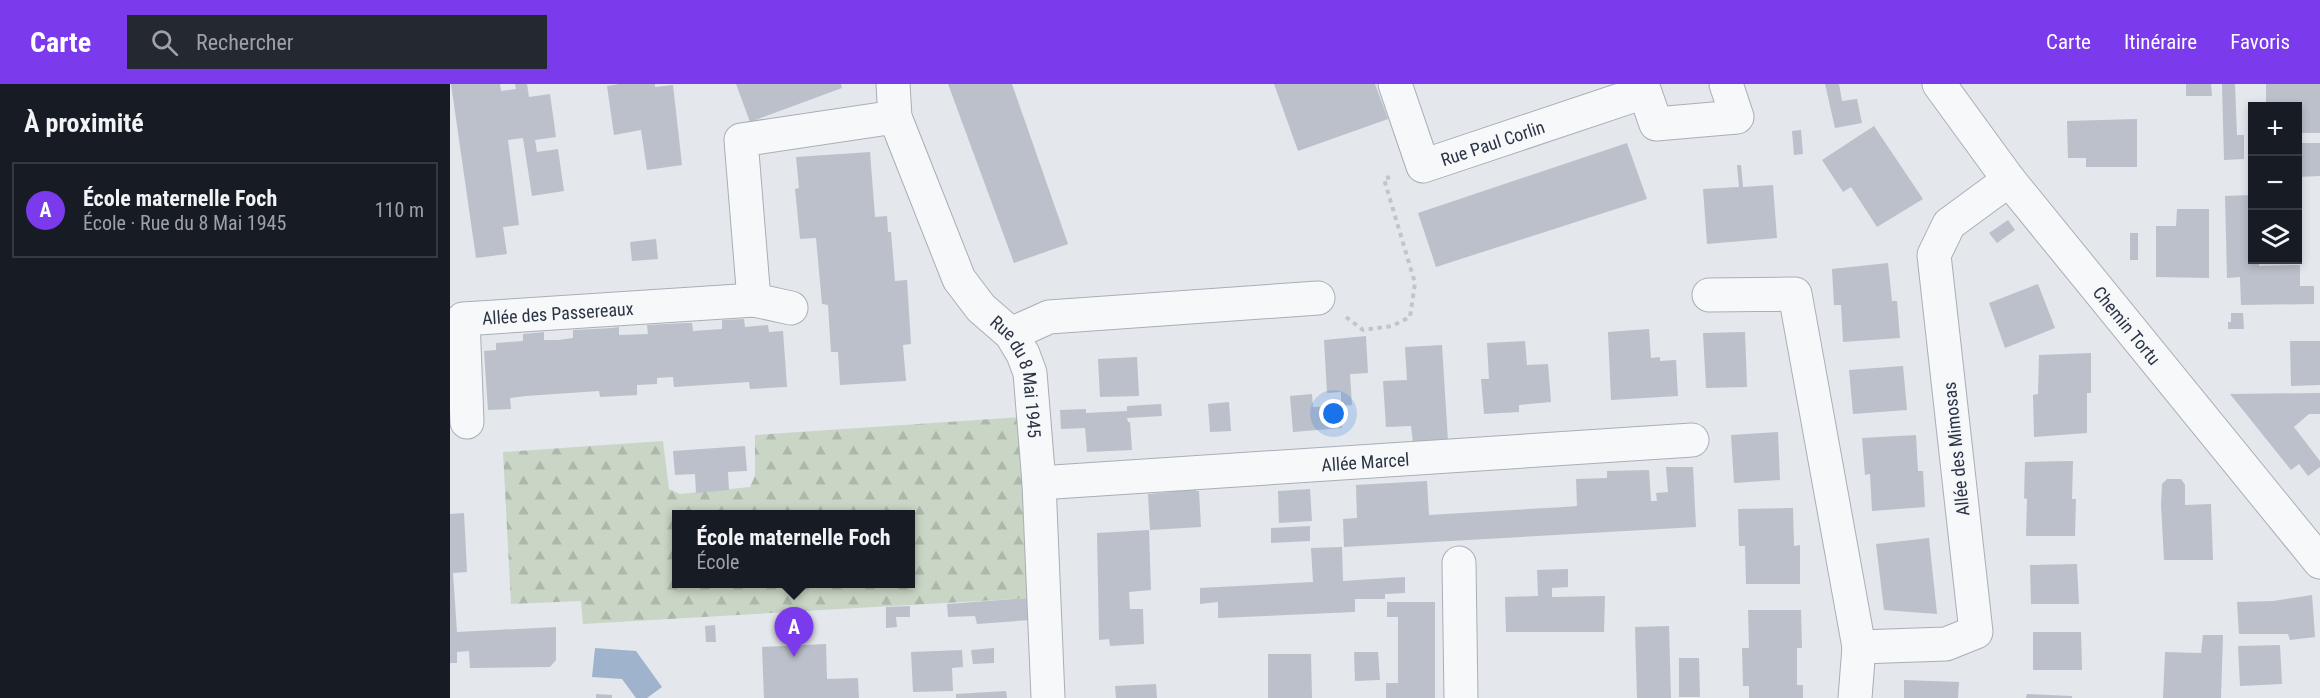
<!DOCTYPE html>
<html lang="fr">
<head>
<meta charset="utf-8">
<style>
  :root { --surface:#171b24; --page:#242831; --text:#f1f3f6; --muted:#9ea1a6; --line:#363941; --accent:#7c3aed }
  body { margin:0; font-family:"Roboto Condensed",sans-serif; background:var(--page); color:var(--text) }
  .controls { position:absolute; right:18px; top:18px; display:grid; overflow:hidden; border-radius:0px; box-shadow:0 3px 9px #0003 }
  .controls button { width:54px; height:54px; display:grid; place-items:center; padding:0; border:0; border-bottom:2px solid var(--line); background:var(--surface); color:var(--text); font:30px sans-serif }
  .you { position:absolute; left:884px; top:330px; width:21px; height:21px; margin:-15px; border:4px solid #fff; border-radius:50%; background:#1a73e8; box-shadow:0 0 0 9px #1a73e833 }
  .badge { display:grid; place-items:center; width:39px; height:39px; border-radius:50%; background:var(--accent); color:#fff; font-size:20px; font-weight:700 }
  .pin { position:absolute; translate:-50% -50px; filter:drop-shadow(0 2px 3px #0008) }
  .pin::after { content:''; position:absolute; top:32px; width:21px; height:18px; background:inherit; clip-path:polygon(0 0,100% 0,50% 100%) }
  .popup { position:absolute; left:222px; top:426px; width:243px; height:78px; box-sizing:border-box; display:grid; place-content:center; border-radius:0px; background:var(--surface); filter:drop-shadow(0 2px 4px #0005); font-size:20px; white-space:nowrap; color:var(--muted) }
  .popup b { font-size:22px; color:var(--text) }
  .popup::after { content:''; position:absolute; left:50%; top:100%; margin-left:-12px; border:12px solid transparent; border-top-color:var(--surface) }
  .list { margin:0; padding:0; list-style:none }
  h2 { display:flex; justify-content:space-between; align-items:center; height:78px; margin:0; padding:0 24px; font-size:26px }
  h2 small { font-size:20px; font-weight:400; color:var(--muted) }
  .list li { display:grid; grid-template-columns:39px 1fr auto; gap:18px; align-items:center; box-sizing:border-box; height:96px; margin:0 12px 12px; padding:0 12px; border:2px solid var(--line); border-radius:0px }
  .list b { display:block; font-size:22px; white-space:nowrap }
  .list p { margin:0; font-size:20px; white-space:nowrap; color:var(--muted) }
  .list em { font-size:20px; font-style:normal; color:var(--muted) }
  .icon { flex:none; width:33px; height:33px; fill:none; stroke:currentColor; stroke-width:2; stroke-linecap:round; stroke-linejoin:round }
  .map { position:relative; flex:none; width:1870px; height:614px; overflow:hidden }
  header { display:flex; align-items:center; gap:36px; box-sizing:border-box; height:84px; padding:0 30px; background:var(--accent); color:#fff }
  header strong { font-size:28px }
  nav { display:flex; gap:33px; margin-inline-start:auto; font-size:21px }
  .search { width:420px; height:54px; background:var(--page); display:flex; align-items:center; gap:15px; box-sizing:border-box; padding:0 21px; border-radius:0px; color:var(--muted); font-size:22px }
  main { display:flex }
  aside { flex:1; background:var(--surface) }
  .map>svg:first-child { display:block }
  .forest { fill:url(#forest-firs); fill-rule:evenodd }
  .water { fill:#9fb4cc }
  .building { fill:#bbc0ca }
  .lines { fill:none; stroke-linecap:round; stroke-linejoin:round }
  .minor-casing { stroke:#a9aeb7; stroke-width:35 }
  .path { stroke:#c2c5cb; stroke-width:4; stroke-dasharray:4.5 4.5; stroke-linecap:butt }
  .minor { stroke:#f7f8fa; stroke-width:33 }
  .labels { text-anchor:middle; dominant-baseline:central; stroke-width:4.5; stroke-linejoin:round; paint-order:stroke }
  .street-label { font-size:18px; fill:#2b3445; stroke:#f4f6f9 }
</style>
</head>
<body>
<header>
<strong>Carte</strong>
<div class="search"><svg class="icon" aria-label="search" viewBox="0 0 24 24"><circle cx="10" cy="10" r="6"/><path d="M15 15l6 6"/></svg>Rechercher</div>
<nav><a>Carte</a><a>Itinéraire</a><a>Favoris</a></nav>
</header>
<main>
<aside>
<h2>À proximité<small></small></h2>
<ul class="list">
<li><span class="badge">A</span><div><b>École maternelle Foch</b><p>École · Rue du 8 Mai 1945</p></div><em>110 m</em></li>
</ul>
</aside>
<div class="map">
<svg width="1870" height="614" viewBox="0 0 1870 614">
  <defs>
    <pattern id="forest-firs" width="22" height="20" patternUnits="userSpaceOnUse" patternTransform="scale(1.5)"><rect width="22" height="20" fill="#c9d6c5"/><path d="M5 1l3.5 6h-7zM16 11l3.5 6h-7z" fill="#adb8ab"/></pattern>
  </defs>
  <rect width="100%" height="100%" fill="#e4e7ec"/>
  <path class="forest" d="M573,333L579,514L133,540L131,517L61,520L53,368L213,357L219,405L230,410L300,403L305,392V351ZM227,430H461V500H227Z"/>
  <polygon class="water" points="145,564 186,567 212,603 197,614 186,614 172,595 142,593"/>
  <g class="building">
    <polygon points="1,0 50,0 51,7 66,5 65,0 77,0 79,13 100,10 106,53 85,56 87,68 108,65 114,107 82,112 73,54 58,56 69,141 53,143 57,170 26,174"/>
    <polygon points="169,0 205,0 205,3 223,1 232,81 197,86 191,46 164,51 157,2"/>
    <polygon points="286,0 391,0 392,4 300,38"/>
    <polygon points="498,0 562,0 618,160 564,179"/>
    <polygon points="824,0 925,0 938,35 848,67"/>
    <polygon points="1375,0 1389,0 1392,17 1407,15 1412,39 1385,44"/>
    <polygon points="1736,0 1761,0 1762,12 1736,12"/>
    <polygon points="1772,0 1785,0 1787,51 1794,51 1794,75 1774,76"/>
    <polygon points="1816,0 1870,0 1870,49 1848,49 1850,18 1816,19"/>
    <polygon points="1687,35 1687,83 1636,83 1636,74 1618,74 1617,37"/>
    <polygon points="1424,42 1473,115 1427,143 1401,103 1393,108 1372,76"/>
    <polygon points="1351,46 1353,70 1344,71 1342,47"/>
    <polygon points="1177,59 1197,115 986,183 968,129"/>
    <polygon points="1848,59 1870,59 1870,92 1848,93"/>
    <polygon points="420,68 425,133 437,132 438,148 441,148 445,197 457,196 461,260 453,261 456,297 390,301 388,268 381,268 378,221 372,220 366,154 350,155 345,105 349,104 346,73"/>
    <polygon points="1287,81 1291,81 1293,103 1323,101 1327,154 1257,160 1253,105 1289,103"/>
    <polygon points="1802,111 1802,176 1809,176 1809,182 1850,181 1850,202 1864,202 1864,220 1791,221 1790,193 1777,194 1775,112"/>
    <polygon points="1727,125 1759,125 1759,194 1706,193 1706,142 1726,142"/>
    <polygon points="1558,136 1565,146 1547,159 1539,149"/>
    <rect x="1680" y="149" width="8" height="27"/>
    <polygon points="206,155 208,175 182,177 180,158"/>
    <polygon points="1438,179 1442,217 1447,217 1450,254 1393,258 1391,221 1384,221 1382,185"/>
    <polygon points="1588,200 1605,244 1555,264 1539,219"/>
    <polygon points="1781,229 1793,229 1794,245 1778,245 1778,238 1781,238"/>
    <polygon points="294,235 295,243 318,241 319,248 333,247 337,303 300,305 299,298 224,303 223,293 207,294 207,300 187,301 187,311 150,313 149,307 76,312 60,314 61,325 38,326 34,267 46,266 46,259 73,257 73,250 94,248 94,256 108,256 123,254 123,246 162,244 169,243 169,251 198,250 197,241 235,239 242,239 243,247 272,245 272,236"/>
    <polygon points="1199,245 1201,274 1210,273 1210,277 1226,276 1228,312 1161,316 1158,248"/>
    <polygon points="1295,248 1297,303 1256,304 1253,249"/>
    <polygon points="916,252 918,289 900,290 902,321 891,322 891,308 877,309 874,256"/>
    <polygon points="1075,257 1077,281 1098,280 1101,318 1069,321 1069,328 1034,330 1031,295 1039,295 1037,259"/>
    <polygon points="1840,257 1870,257 1870,301 1841,302"/>
    <polygon points="992,261 998,357 963,359 961,342 936,343 933,297 957,296 955,263"/>
    <polygon points="1641,269 1641,309 1637,309 1637,349 1584,353 1583,311 1588,310 1589,271"/>
    <polygon points="687,273 689,312 650,313 648,275"/>
    <polygon points="1453,282 1457,326 1403,330 1399,286"/>
    <polygon points="1870,309 1870,330 1859,330 1844,343 1870,377 1870,383 1858,392 1849,380 1841,386 1780,310"/>
    <polygon points="862,310 863,323 891,322 892,344 843,348 840,312"/>
    <polygon points="779,318 781,347 760,348 758,320"/>
    <polygon points="711,320 712,332 677,334 678,338 680,338 682,366 637,368 635,344 611,345 610,326 636,325 636,329 677,327 677,322"/>
    <polygon points="1328,348 1330,396 1284,399 1281,351"/>
    <polygon points="1466,351 1468,387 1473,387 1475,423 1422,427 1420,390 1415,391 1412,354"/>
    <polygon points="295,362 297,387 278,388 279,406 246,409 245,390 225,391 223,367"/>
    <polygon points="1623,377 1622,415 1626,415 1625,452 1576,452 1577,415 1574,414 1575,378"/>
    <polygon points="1216,383 1243,383 1246,443 894,463 893,435 907,434 906,401 977,397 979,431 1114,423 1127,422 1126,395 1157,394 1157,387 1199,386 1201,417 1207,417 1206,409 1218,408"/>
    <polygon points="745,395 746,407 749,407 751,443 700,446 698,410 721,408 721,396"/>
    <polygon points="1717,395 1731,395 1735,401 1735,421 1761,420 1763,476 1714,476 1711,421 1712,400"/>
    <polygon points="860,405 862,437 829,439 828,407"/>
    <polygon points="1343,424 1344,462 1350,461 1350,500 1296,500 1295,462 1289,462 1288,425"/>
    <polygon points="14,429 17,488 3,489 7,548 106,543 106,576 100,583 20,584 19,567 7,568 7,579 0,579 0,430"/>
    <polygon points="860,442 860,457 821,459 821,444"/>
    <polygon points="699,446 701,506 679,508 680,525 693,525 694,560 660,562 659,555 649,556 647,449"/>
    <polygon points="1479,454 1487,530 1434,526 1426,460"/>
    <polygon points="892,463 893,497 955,493 955,509 935,510 935,515 905,515 905,528 768,534 768,518 750,520 750,504 863,498 861,464"/>
    <polygon points="1627,480 1629,520 1581,520 1580,481"/>
    <polygon points="1118,485 1118,503 1102,504 1102,513 1155,512 1154,548 1056,548 1055,513 1088,512 1087,486"/>
    <polygon points="1862,511 1865,553 1840,556 1838,550 1789,550 1787,518 1823,517"/>
    <polygon points="579,514 580,536 527,540 525,532 498,533 497,520"/>
    <polygon points="937,518 985,518 985,614 936,614 936,599 948,599 948,533 937,533"/>
    <polygon points="460,522 460,533 446,533 447,543 436,544 436,523"/>
    <polygon points="1298,526 1351,526 1352,564 1347,564 1347,601 1353,601 1353,614 1299,614 1299,602 1293,602 1292,564 1299,564"/>
    <polygon points="265,541 266,558 256,558 255,542"/>
    <polygon points="1219,542 1221,614 1187,614 1185,543"/>
    <polygon points="1583,548 1631,548 1632,586 1583,586"/>
    <polygon points="1753,551 1773,551 1771,614 1713,614 1715,568 1751,569"/>
    <polygon points="376,560 377,595 408,594 409,614 314,614 312,563"/>
    <polygon points="1830,561 1832,600 1790,602 1788,562"/>
    <polygon points="544,564 544,579 523,580 521,566"/>
    <polygon points="512,566 513,583 502,584 503,607 463,608 461,568"/>
    <polygon points="904,568 928,568 930,596 905,597"/>
    <polygon points="818,570 861,570 862,614 818,614"/>
    <polygon points="1229,574 1249,574 1250,613 1229,613"/>
    <polygon points="1454,596 1509,598 1508,614 1454,614"/>
    <polygon points="706,600 707,614 666,614 665,602"/>
    <polygon points="556,607 557,614 506,614 506,610"/>
    <polygon points="146,610 162,611 162,614 146,614"/>
    <polygon points="1577,610 1622,612 1622,614 1576,614"/>
  </g>
  <g class="lines">
    <defs>
      <g id="minor">
        <path id="s1" d="M443,0L445,33L509,195L531,224L561,250L573,270L580,289L589,399L598,614"/>
        <path id="s2" d="M945,0L973,82L1194,8"/>
        <polyline points="1192,0 1206,40 1287,33 1276,0"/>
        <path id="s3" d="M1489,0L1559,96L1870,478"/>
        <polyline points="1259,211 1345,210 1409,563 1496,560 1526,548 1484,171 1499,140 1559,96"/>
        <polyline points="304,216 291,56 445,33"/>
        <polyline points="561,250 599,233 868,214"/>
        <path id="s4" d="M17,338L13,235L304,216L341,224"/>
        <path id="s5" d="M589,399L1242,356"/>
        <polyline points="1009,479 1011,614"/>
        <polyline points="1405,614 1409,563"/>
      </g>
    </defs>
    <use href="#minor" class="minor-casing"/>
    <polyline class="path" points="896,233 913,246 942,242 960,233 965,199 934,95 940,93"/>
    <use href="#minor" class="minor"/>
  </g>
  <g class="labels">
    <g class="street-label">
      <text stroke="none"><textPath href="#s2" startOffset="160">Rue Paul Corlin</textPath></text>
      <text stroke="none"><textPath href="#s4" startOffset="198">Allée des Passereaux</textPath></text>
      <text stroke="none"><textPath href="#s3" startOffset="306">Chemin Tortu</textPath></text>
      <text stroke="none"><textPath href="#s1" startOffset="326">Rue du 8 Mai 1945</textPath></text>
      <text transform="translate(1506 365) rotate(-96)">Allée des Mimosas</text>
      <text stroke="none"><textPath href="#s5" startOffset="327">Allée Marcel</textPath></text>
    </g>
  </g>
</svg>
<div class="controls">
<button>+</button>
<button>−</button>
<button><svg class="icon" aria-label="layers" viewBox="0 0 24 24"><path d="M12 4l9 5-9 5-9-5zM3 14l9 5 9-5"/></svg></button>
</div>
<div class="you"></div>
<div class="pin badge" style="left:344px;top:573px">A</div>
<div class="popup"><b>École maternelle Foch</b>École</div>
</div>
</main>
</body>
</html>
